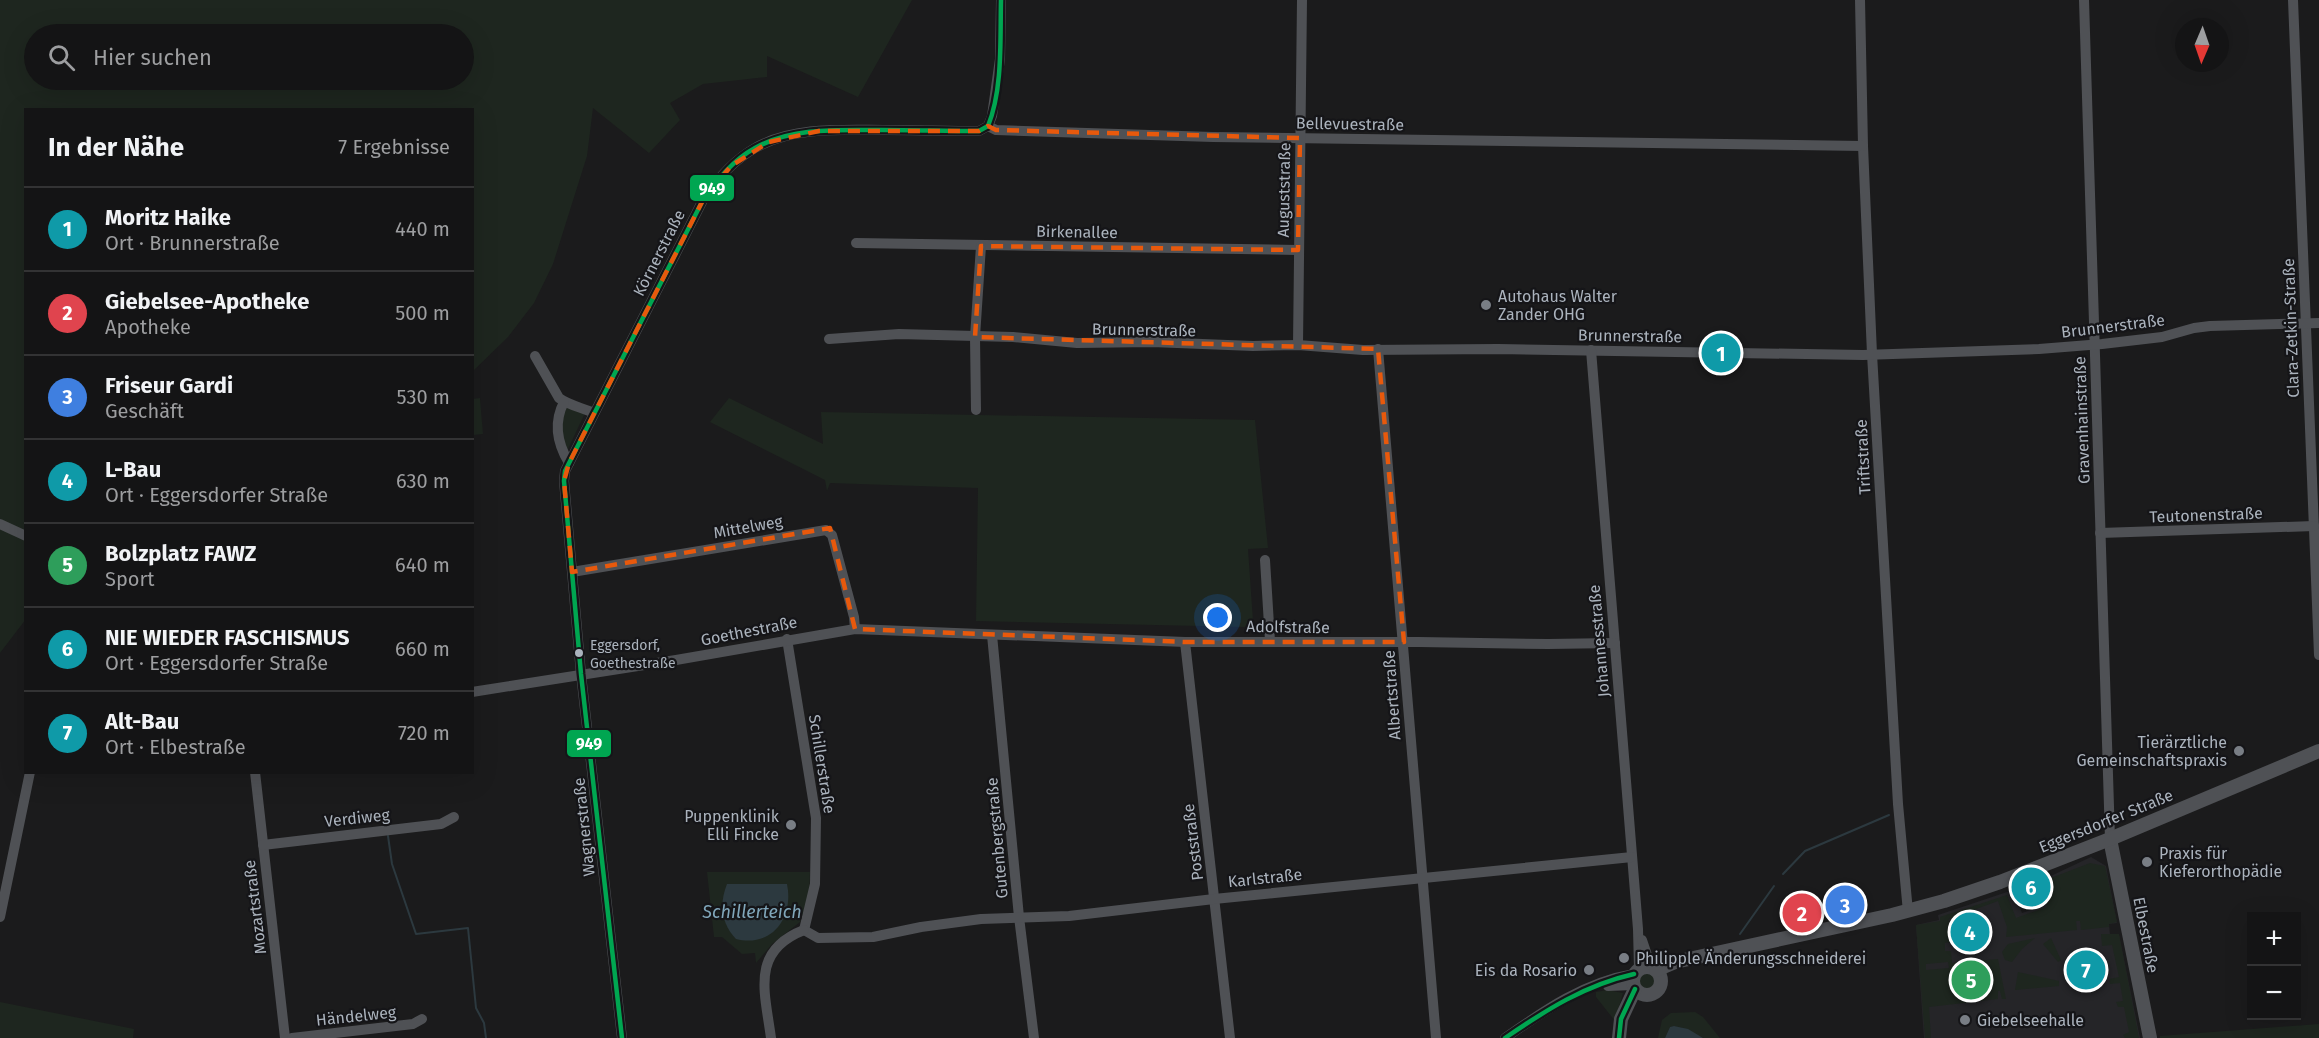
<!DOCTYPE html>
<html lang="de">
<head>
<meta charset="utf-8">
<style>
  :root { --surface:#141415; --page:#212122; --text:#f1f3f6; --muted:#9d9ea0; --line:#333334; --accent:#b45309 }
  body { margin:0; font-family:"Fira Sans",sans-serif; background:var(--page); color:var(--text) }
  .controls { position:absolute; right:18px; bottom:18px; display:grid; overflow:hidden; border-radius:0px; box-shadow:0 6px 24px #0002 }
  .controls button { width:54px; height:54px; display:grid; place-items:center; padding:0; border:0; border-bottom:2px solid var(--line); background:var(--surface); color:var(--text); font:30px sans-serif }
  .compass { position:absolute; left:2175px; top:18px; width:54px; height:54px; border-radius:50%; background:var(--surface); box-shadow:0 6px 24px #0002; rotate:182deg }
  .you { position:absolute; left:1218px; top:618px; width:21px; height:21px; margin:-15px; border:4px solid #fff; border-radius:50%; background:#1a73e8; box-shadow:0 0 0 9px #1a73e833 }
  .badge { display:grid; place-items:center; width:39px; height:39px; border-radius:50%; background:var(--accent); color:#fff; font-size:20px; font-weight:700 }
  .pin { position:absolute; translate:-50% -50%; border:3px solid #fff; box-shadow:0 2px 6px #0006 }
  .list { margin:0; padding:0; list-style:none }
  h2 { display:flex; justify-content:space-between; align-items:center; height:78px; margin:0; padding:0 24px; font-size:26px }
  h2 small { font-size:20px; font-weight:400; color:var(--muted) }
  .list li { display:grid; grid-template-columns:39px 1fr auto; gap:18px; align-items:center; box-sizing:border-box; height:84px; padding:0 24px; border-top:2px solid var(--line) }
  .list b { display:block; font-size:22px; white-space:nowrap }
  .list p { margin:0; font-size:20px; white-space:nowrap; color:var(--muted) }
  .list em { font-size:20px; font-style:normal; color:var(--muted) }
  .icon { flex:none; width:33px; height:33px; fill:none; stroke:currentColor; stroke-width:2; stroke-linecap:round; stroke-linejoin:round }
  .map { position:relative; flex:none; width:2319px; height:1038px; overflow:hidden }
  .search { position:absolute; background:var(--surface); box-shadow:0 6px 24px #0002; left:24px; top:24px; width:450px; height:66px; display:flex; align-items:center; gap:15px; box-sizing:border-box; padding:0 21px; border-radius:33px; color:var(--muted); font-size:22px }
  .panel { position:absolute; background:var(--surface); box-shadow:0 6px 24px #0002; left:24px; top:108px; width:450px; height:666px; border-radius:0px }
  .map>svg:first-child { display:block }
  .built { fill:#252528 }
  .green { fill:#1e261f; fill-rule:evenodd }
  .water { fill:#2c393f }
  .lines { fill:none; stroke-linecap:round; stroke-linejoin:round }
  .stream { stroke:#2c393f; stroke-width:2 }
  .minor { stroke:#4f5155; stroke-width:10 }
  .tertiary { stroke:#4f5155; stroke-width:14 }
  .bus-1-casing { stroke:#151518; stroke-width:9 }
  .bus-1 { stroke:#00a651; stroke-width:4.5 }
  .marked { fill:none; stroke:#e8590c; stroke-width:4.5; stroke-dasharray:12 8; stroke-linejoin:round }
  .poi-dot { fill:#797e85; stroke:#151518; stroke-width:2 }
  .bus-dot { fill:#abb3bd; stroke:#151518; stroke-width:2 }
  .labels { text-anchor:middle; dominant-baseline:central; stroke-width:4.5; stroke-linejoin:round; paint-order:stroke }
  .bus-label { font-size:14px; fill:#abb3bd; stroke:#151518; text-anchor:start }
  .street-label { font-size:16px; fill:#abb3bd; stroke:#151518 }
  .poi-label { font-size:16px; fill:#abb3bd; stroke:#151518; text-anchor:start }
  .water-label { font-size:18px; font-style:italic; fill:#80a6ba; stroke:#151518 }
  .line-badge { stroke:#151518; stroke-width:2 }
  .badge-label { font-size:16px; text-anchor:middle; font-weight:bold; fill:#fff }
</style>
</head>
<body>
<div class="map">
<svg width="2319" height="1038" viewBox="0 0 2319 1038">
  <rect width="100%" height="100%" fill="#1b1b1c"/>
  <polygon class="built" points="2091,857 2106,866 2117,923 2109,924 2110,935 2119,935 2140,1038 1924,1038 1916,925 1939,920 1938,915 2013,890 2022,913 2045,905 2038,882"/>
  <g class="green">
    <path d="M0,0H912L858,97L767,56V77L703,84L670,103L680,120L649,153L593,108L587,156L553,264L534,303L508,337L473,371L472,110H26V619L0,653ZM34,34H464V80H34Z"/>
    <polygon points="480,398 483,434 473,435 473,399"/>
    <polygon points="729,398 823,444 821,412 1255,420 1268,548 1248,549 1253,621 1247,627 976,621 978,488 830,483 827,491 825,480 710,422"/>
    <polygon points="567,407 585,413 568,449 563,446 560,422"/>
    <path d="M2090,863L2105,866L2117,922L2109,924V927L2081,930L2080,921H2076L2077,930L2006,937L2007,927L1998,901L1949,919L1951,942L1945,943V951H1951L1952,963L1998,959L2006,999H2002L2000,991H1998V999L1929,1007L1931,1038H1925L1916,925L1940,921V917L2007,895L2016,918L2047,907L2038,883ZM1948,962L1949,968L1926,970V964Z"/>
    <polygon points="707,872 810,872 809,897 800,922 772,944 756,963 755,953 742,954 722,937 714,937"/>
    <polygon points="2101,934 2119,934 2139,1038 2125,1038 2123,1035 2129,1032 2124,1007 2118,1007 2116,1002 2123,1001 2120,983 2110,984 2109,979 2119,977 2112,945 2102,946"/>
    <polygon points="2035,938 2022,949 2012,962 2005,960 2002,952 2008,944"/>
    <polygon points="2051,938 2061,960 2058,962 2043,944"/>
    <polygon points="2018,972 2059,981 2059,986 2015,990"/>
    <circle cx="1647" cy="981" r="8"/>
    <polygon points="1607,990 1623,993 1615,1021 1596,997 1596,992"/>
    <polygon points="0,1002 134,1029 133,1038 0,1038"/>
    <path d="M1695,1012L1703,1017L1720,1038C1715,1038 1708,1038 1704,1038C1692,1035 1684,1024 1670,1027L1665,1038H1658L1662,1020L1671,1013Z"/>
    <polygon points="2319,1024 2319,1038 2160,1038 2160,1036"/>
  </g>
  <g class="water">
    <path d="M727,884H787C794,917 772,948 736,939C721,923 719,904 727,884Z"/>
    <polygon points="1674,1026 1688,1029 1703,1038 1665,1038 1670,1027"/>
  </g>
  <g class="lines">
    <g class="stream">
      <polyline points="388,836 392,864 416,934 468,928 476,1008 484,1023 486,1038"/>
      <polyline points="1783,874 1805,851 1889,815"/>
      <polyline points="1740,934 1774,886"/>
    </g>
    <g class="minor">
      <polyline points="1860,0 1863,146 1872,354 1898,804 1908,912"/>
      <polyline points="2084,0 2110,839"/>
      <polyline points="2293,0 2319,655"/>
      <polyline points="988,126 996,130 1213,137 1863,146"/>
      <polyline points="988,126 992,116 1000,59 1001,0"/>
      <polyline points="856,243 1298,250"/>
      <polyline points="829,339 899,334 1013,337 1077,343 1152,342 1253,346 1298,345 1363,350 1498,349 1863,355 2039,349 2102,344 2162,337 2194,328 2210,326 2319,323"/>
      <polyline points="1298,345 1302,0"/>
      <polyline points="1378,349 1436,1038"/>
      <polyline points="1591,350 1638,929 1639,969"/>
      <path d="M535,356L559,398C568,405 583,408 594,413"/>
      <path d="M564,402C553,423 557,443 569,463"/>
      <polyline points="976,410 975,337 981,246"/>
      <polyline points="0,524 26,536"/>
      <polyline points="2100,533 2314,526"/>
      <polyline points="1265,560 1270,641"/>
      <polyline points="572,572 826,530 832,535 854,617 855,629"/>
      <polyline points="992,635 1019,917 1034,1038"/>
      <polyline points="787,639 816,818 815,884 804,930"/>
      <polyline points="1185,642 1230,1038"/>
      <polyline points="472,692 676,660 855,629 1185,642 1419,642 1548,644 1615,643"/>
      <polyline points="255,772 285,1038"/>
      <polyline points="263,845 441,824 454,817"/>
      <polyline points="0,917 30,772"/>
      <polyline points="804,930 818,938 873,937 921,927 981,919 1069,916 1214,899 1632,857"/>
      <polyline points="1642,940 1651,967"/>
      <polyline points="1608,986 1633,985"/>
      <polyline points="292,1038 413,1024 422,1019"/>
      <path d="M622,1038L581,674L564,481L565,471L703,200C717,179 734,160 755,148C794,126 844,130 887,130C917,130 948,131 979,131L988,126"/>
      <path d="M771,1038C765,992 750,951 804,930"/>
      <path d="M1505,1038C1545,1010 1585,982 1634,974"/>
    </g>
    <g class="tertiary">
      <polyline points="2110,839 2150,1038"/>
      <circle cx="1647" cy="981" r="14"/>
      <polyline points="1656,970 1675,962 1892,915 1944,901 2000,882 2110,839 2319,751"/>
      <polyline points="1619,1038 1621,1019 1635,989"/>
    </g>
    <defs>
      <g id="bus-1">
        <path d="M988,126C1003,89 1000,39 1001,0"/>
        <path d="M622,1038L581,674L564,481L565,471L703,200C717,180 733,160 755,148C793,127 839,130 882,130C914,130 947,131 979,131L988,126"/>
        <path d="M1505,1038C1546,1010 1585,985 1634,974"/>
        <polyline points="1619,1038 1621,1019 1635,989"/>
      </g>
    </defs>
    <use href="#bus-1" class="bus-1-casing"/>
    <use href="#bus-1" class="bus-1"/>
  </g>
  <path class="marked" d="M988,126L996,130L1300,138L1298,250L981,246L975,337L1378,349L1404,642H1185L855,629L830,528L572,572L564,481L569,463L703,200L731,166L769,142L819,131H979Z"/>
  <g class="poi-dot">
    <circle cx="1486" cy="305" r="6"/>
    <circle cx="2239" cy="751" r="6"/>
    <circle cx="791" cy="825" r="6"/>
    <circle cx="2147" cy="862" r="6"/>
    <circle cx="1624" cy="958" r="6"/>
    <circle cx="1589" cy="970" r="6"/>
    <circle cx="1965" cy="1020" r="6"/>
  </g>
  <circle class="bus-dot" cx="579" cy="653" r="5"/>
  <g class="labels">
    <g class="bus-label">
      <text x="590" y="645">Eggersdorf,<tspan x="590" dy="18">Goethestraße</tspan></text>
    </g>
    <g class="street-label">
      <text transform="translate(1350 124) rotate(1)">Bellevuestraße</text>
      <text transform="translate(1284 190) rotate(-89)">Auguststraße</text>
      <text transform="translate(1077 232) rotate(1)">Birkenallee</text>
      <text transform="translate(659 253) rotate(-63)">Körnerstraße</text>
      <text transform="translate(2113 326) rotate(-7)">Brunnerstraße</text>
      <text transform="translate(2291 328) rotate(-92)">Clara-Zetkin-Straße</text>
      <text transform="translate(1144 330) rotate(1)">Brunnerstraße</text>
      <text transform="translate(1630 336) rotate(1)">Brunnerstraße</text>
      <text transform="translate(2082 420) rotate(-92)">Gravenhainstraße</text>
      <text transform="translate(1863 457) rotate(-93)">Triftstraße</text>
      <text transform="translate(2206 515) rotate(-2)">Teutonenstraße</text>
      <text transform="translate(748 527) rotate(-10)">Mittelweg</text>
      <text transform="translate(1288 627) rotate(1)">Adolfstraße</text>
      <text transform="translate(749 631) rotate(-11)">Goethestraße</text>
      <text transform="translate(1599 641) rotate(-95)">Johannesstraße</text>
      <text transform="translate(1392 695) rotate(-94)">Albertstraße</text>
      <text transform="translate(822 764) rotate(81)">Schillerstraße</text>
      <text transform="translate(357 818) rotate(-6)">Verdiweg</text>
      <text transform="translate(2106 821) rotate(-22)">Eggersdorfer Straße</text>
      <text transform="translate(584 827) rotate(-96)">Wagnerstraße</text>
      <text transform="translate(997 838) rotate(-95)">Gutenbergstraße</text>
      <text transform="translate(1193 842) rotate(-97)">Poststraße</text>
      <text transform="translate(1265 878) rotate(-6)">Karlstraße</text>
      <text transform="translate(255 907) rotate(-97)">Mozartstraße</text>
      <text transform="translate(2146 935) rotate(79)">Elbestraße</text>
      <text transform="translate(356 1016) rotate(-6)">Händelweg</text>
    </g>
    <g class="poi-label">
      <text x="1498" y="296">Autohaus Walter<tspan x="1498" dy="18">Zander OHG</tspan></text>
      <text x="2227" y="742" text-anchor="end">Tierärztliche<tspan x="2227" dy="18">Gemeinschaftspraxis</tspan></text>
      <text x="779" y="816" text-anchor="end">Puppenklinik<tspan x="779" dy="18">Elli Fincke</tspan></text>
      <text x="2159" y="853">Praxis für<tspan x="2159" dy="18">Kieferorthopädie</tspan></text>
      <text x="1636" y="958">Philipple Änderungsschneiderei</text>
      <text x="1577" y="970" text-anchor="end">Eis da Rosario</text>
      <text x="1977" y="1020">Giebelseehalle</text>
    </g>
    <g class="water-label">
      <text x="752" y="912">Schillerteich</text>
    </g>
  </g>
  <g class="line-badge">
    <rect x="689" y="174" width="46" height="28" rx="6" fill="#00a651"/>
    <rect x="566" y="729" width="46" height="29" rx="6" fill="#00a651"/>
  </g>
  <g class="badge-label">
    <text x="712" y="194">949</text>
    <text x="589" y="749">949</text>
  </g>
</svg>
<div class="controls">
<button>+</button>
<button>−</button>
</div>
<svg class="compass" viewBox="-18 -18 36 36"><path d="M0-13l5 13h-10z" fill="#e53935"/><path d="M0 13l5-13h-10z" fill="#9d9ea0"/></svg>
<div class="you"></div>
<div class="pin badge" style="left:1721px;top:353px;background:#0f9aa8">1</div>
<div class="pin badge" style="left:1802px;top:913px;background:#e0444e">2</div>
<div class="pin badge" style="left:1845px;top:905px;background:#3f7fe0">3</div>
<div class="pin badge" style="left:1970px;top:932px;background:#0f9aa8">4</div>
<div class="pin badge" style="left:1971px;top:980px;background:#2e9e5b">5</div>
<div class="pin badge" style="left:2031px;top:887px;background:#0f9aa8">6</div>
<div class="pin badge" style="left:2086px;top:970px;background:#0f9aa8">7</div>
<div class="search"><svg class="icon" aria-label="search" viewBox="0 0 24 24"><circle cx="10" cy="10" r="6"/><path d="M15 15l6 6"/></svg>Hier suchen</div>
<section class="panel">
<h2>In der Nähe<small>7 Ergebnisse</small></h2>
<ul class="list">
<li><span class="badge" style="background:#0f9aa8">1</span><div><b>Moritz Haike</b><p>Ort · Brunnerstraße</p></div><em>440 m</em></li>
<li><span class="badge" style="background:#e0444e">2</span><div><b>Giebelsee-Apotheke</b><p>Apotheke</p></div><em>500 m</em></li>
<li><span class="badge" style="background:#3f7fe0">3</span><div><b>Friseur Gardi</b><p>Geschäft</p></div><em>530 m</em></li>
<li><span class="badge" style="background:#0f9aa8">4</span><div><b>L-Bau</b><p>Ort · Eggersdorfer Straße</p></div><em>630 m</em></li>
<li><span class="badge" style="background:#2e9e5b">5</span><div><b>Bolzplatz FAWZ</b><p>Sport</p></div><em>640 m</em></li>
<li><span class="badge" style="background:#0f9aa8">6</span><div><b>NIE WIEDER FASCHISMUS</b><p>Ort · Eggersdorfer Straße</p></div><em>660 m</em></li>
<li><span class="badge" style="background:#0f9aa8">7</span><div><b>Alt-Bau</b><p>Ort · Elbestraße</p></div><em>720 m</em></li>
</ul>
</section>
</div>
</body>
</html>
